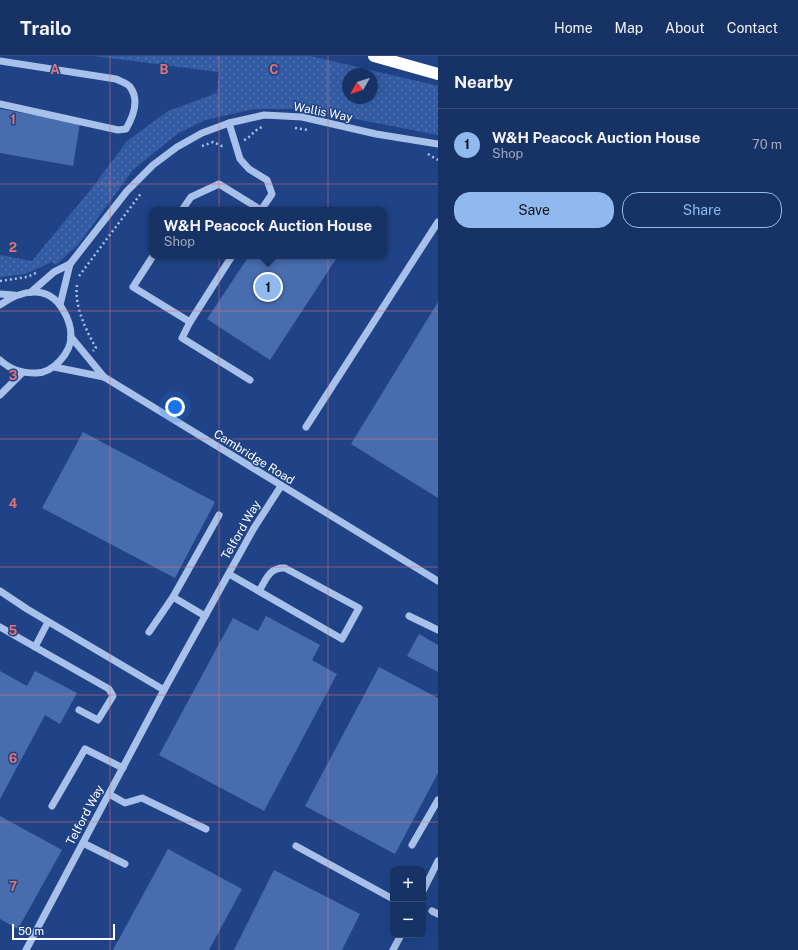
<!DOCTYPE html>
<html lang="en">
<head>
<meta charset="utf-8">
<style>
  :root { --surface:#173264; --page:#243e6d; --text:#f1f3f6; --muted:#9eaabf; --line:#364d78; --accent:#90b9f0 }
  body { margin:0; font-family:"Public Sans",sans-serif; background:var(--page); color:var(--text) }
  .controls { position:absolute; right:12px; bottom:12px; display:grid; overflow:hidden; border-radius:8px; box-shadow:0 4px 16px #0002 }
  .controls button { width:36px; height:36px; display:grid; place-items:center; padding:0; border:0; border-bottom:1px solid var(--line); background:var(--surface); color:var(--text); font:20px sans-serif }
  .compass { position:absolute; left:342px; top:12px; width:36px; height:36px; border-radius:50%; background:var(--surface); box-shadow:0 4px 16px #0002; rotate:231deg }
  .scale { position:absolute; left:12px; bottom:10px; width:103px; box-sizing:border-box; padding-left:4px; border:2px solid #fff; border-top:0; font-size:11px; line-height:14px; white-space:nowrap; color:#fff; -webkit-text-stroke:3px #1f4386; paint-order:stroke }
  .you { position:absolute; left:175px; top:351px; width:14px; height:14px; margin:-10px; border:3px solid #fff; border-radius:50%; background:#1a73e8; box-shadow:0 0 0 6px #1a73e833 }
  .badge { display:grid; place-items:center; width:26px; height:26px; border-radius:50%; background:var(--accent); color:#111; font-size:13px; font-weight:700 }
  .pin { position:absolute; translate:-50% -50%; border:2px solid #fff; box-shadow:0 1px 4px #0006 }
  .popup { position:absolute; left:149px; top:151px; width:238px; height:52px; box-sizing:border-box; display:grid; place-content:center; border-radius:8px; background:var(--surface); filter:drop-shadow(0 1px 3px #0005); font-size:13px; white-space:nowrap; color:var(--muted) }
  .popup b { font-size:15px; color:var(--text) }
  .popup::after { content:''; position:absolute; left:50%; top:100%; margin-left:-8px; border:8px solid transparent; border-top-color:var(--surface) }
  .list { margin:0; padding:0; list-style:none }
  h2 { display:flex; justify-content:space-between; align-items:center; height:52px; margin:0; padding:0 16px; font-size:17px }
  h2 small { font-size:13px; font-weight:400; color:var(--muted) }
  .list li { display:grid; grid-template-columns:26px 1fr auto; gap:12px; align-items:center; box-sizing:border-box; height:72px; padding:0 16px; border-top:1px solid var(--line) }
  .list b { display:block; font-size:15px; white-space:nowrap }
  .list p { margin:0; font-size:13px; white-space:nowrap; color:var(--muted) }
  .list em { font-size:13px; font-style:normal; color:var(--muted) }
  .actions { display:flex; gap:8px; padding:12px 16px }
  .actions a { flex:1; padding:9px 0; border:1px solid var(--accent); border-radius:16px; text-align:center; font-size:14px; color:var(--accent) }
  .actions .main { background:var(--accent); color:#111 }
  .map { position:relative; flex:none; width:438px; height:894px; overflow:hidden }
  header { display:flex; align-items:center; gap:24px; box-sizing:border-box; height:56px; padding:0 20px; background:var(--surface); border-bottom:1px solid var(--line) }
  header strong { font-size:19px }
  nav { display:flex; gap:22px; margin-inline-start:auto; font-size:14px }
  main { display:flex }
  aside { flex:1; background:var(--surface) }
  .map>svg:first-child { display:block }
  .grass { fill:url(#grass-dots); fill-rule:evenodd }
  .building { fill:#486daf }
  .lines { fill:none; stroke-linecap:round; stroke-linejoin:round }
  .path { stroke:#a8c1ea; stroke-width:2.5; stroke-dasharray:2 3; stroke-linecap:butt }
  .minor { stroke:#a8c1ea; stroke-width:7 }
  .highway { stroke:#fff; stroke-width:12 }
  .grid { fill:none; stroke:#e47373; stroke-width:1; stroke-opacity:0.55 }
  .labels { text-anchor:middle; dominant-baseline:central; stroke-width:3; stroke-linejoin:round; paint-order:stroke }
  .street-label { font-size:12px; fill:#fff; stroke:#1f4386 }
  .grid-label { font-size:13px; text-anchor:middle; font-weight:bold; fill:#e47373; stroke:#1f4386; stroke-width:3; stroke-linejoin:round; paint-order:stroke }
</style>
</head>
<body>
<header>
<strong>Trailo</strong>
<nav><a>Home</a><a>Map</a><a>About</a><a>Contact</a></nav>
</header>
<main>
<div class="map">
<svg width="438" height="894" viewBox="0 0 438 894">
  <defs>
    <pattern id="grass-dots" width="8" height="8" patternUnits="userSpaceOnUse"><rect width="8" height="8" fill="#335ca4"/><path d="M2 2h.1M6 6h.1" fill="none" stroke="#5274b2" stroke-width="1.8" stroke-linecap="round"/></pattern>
  </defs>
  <rect width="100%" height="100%" fill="#1f4386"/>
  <path class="grass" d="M94,0H311L438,30V79L304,53H254L205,64L177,78L133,114L78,189L56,209L52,206L25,218L0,221V199L32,205L92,132L127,85L168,55L217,37L219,16ZM348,18H372V42H348Z"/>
  <g class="building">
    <polygon points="0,53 80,67 73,110 0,97"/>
    <polygon points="249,200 338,200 270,304 207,263"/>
    <polygon points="438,246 438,442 351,388"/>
    <polygon points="83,376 215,446 175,522 42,452"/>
    <polygon points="266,560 320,589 312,604 337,618 264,755 159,699 233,562 258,575"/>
    <polygon points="419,578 438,589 438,616 407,600"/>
    <polygon points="379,611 438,642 438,717 395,798 305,750"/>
    <polygon points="0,615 27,630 35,615 77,637 60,668 45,659 0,743"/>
    <polygon points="0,760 62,794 18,873 0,863"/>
    <polygon points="168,793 242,833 209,894 113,894"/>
    <polygon points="274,814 360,858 342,894 234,894"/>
  </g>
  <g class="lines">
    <g class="path">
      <polyline points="295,72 308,74"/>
      <path d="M244,84C251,81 254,74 262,71"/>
      <polyline points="202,90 213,86 222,90 225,89"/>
      <polyline points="428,98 438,104"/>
      <polyline points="79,220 142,136"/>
      <polyline points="0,225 27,221 38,216"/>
      <path d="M77,229C74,250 86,274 96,292L93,295"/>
    </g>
    <g class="minor">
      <path d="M0,5L116,23C120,25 128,27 130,31C140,44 133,61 126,73L118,74L0,48"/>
      <polyline points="229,67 240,103 249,113 267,124 272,138 261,154"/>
      <polyline points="182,154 191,141 219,128 261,154"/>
      <polyline points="153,200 133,231 190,266"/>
      <polyline points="232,200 190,266 182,282 250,324"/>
      <polyline points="31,236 54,216 70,208"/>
      <polyline points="0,238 14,239"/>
      <path d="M0,249C21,234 48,228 63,254C68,262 71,270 71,280C71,297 53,317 36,317C21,317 11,314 0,304"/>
      <polyline points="60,249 70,208 127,135 153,109 177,91 202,77 229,67 264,59 302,61 376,78 438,88"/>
      <polyline points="71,281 104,321"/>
      <polyline points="54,311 104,321 438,525"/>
      <polyline points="0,339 22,317"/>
      <polyline points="306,371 438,166"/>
      <path d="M229,518L342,583L359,552L285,512C269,511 266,524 259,535"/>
      <polyline points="0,535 27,553 164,634"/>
      <polyline points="173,541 219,459"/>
      <polyline points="409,560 438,574"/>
      <polyline points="48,566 35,591 109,633 113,640 98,664 79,654"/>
      <polyline points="0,571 35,591"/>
      <polyline points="149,576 173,541 205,560"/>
      <polyline points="109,738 125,747 142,742 206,773"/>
      <polyline points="52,750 85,693 123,712"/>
      <polyline points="83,787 125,808"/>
      <polyline points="412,789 438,744"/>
      <polyline points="296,790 393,843"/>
      <polyline points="423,835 438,805"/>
      <polyline points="432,855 438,858"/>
      <polyline points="26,894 164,634 254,472 281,430"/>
      <polyline points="393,894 401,879"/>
    </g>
    <polyline class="highway" points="374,0 438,18"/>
  </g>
  <path class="grid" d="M110,0V894M219,0V894M328,0V894M0,128H438M0,255H438M0,383H438M0,511H438M0,639H438M0,766H438"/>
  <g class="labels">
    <g class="street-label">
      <text transform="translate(323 56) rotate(11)">Wallis Way</text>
      <text transform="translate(254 401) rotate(32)">Cambridge Road</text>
      <text transform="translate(241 474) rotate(-60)">Telford Way</text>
      <text transform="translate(85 759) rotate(-62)">Telford Way</text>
    </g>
  </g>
  <g class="grid-label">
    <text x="55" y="18">A</text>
    <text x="164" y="18">B</text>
    <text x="274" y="18">C</text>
    <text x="13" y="68">1</text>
    <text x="13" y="196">2</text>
    <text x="13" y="324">3</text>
    <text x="13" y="452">4</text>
    <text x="13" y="579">5</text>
    <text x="13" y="707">6</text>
    <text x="13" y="835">7</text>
  </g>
</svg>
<div class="controls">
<button>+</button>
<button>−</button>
</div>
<svg class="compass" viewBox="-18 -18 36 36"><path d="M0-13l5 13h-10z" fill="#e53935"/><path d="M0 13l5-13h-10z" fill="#9eaabf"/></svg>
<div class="scale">50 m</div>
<div class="you"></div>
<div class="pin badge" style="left:268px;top:231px">1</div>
<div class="popup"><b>W&amp;H Peacock Auction House</b>Shop</div>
</div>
<aside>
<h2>Nearby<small></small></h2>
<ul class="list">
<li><span class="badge">1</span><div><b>W&amp;H Peacock Auction House</b><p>Shop</p></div><em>70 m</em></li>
</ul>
<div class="actions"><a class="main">Save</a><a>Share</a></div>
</aside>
</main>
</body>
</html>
